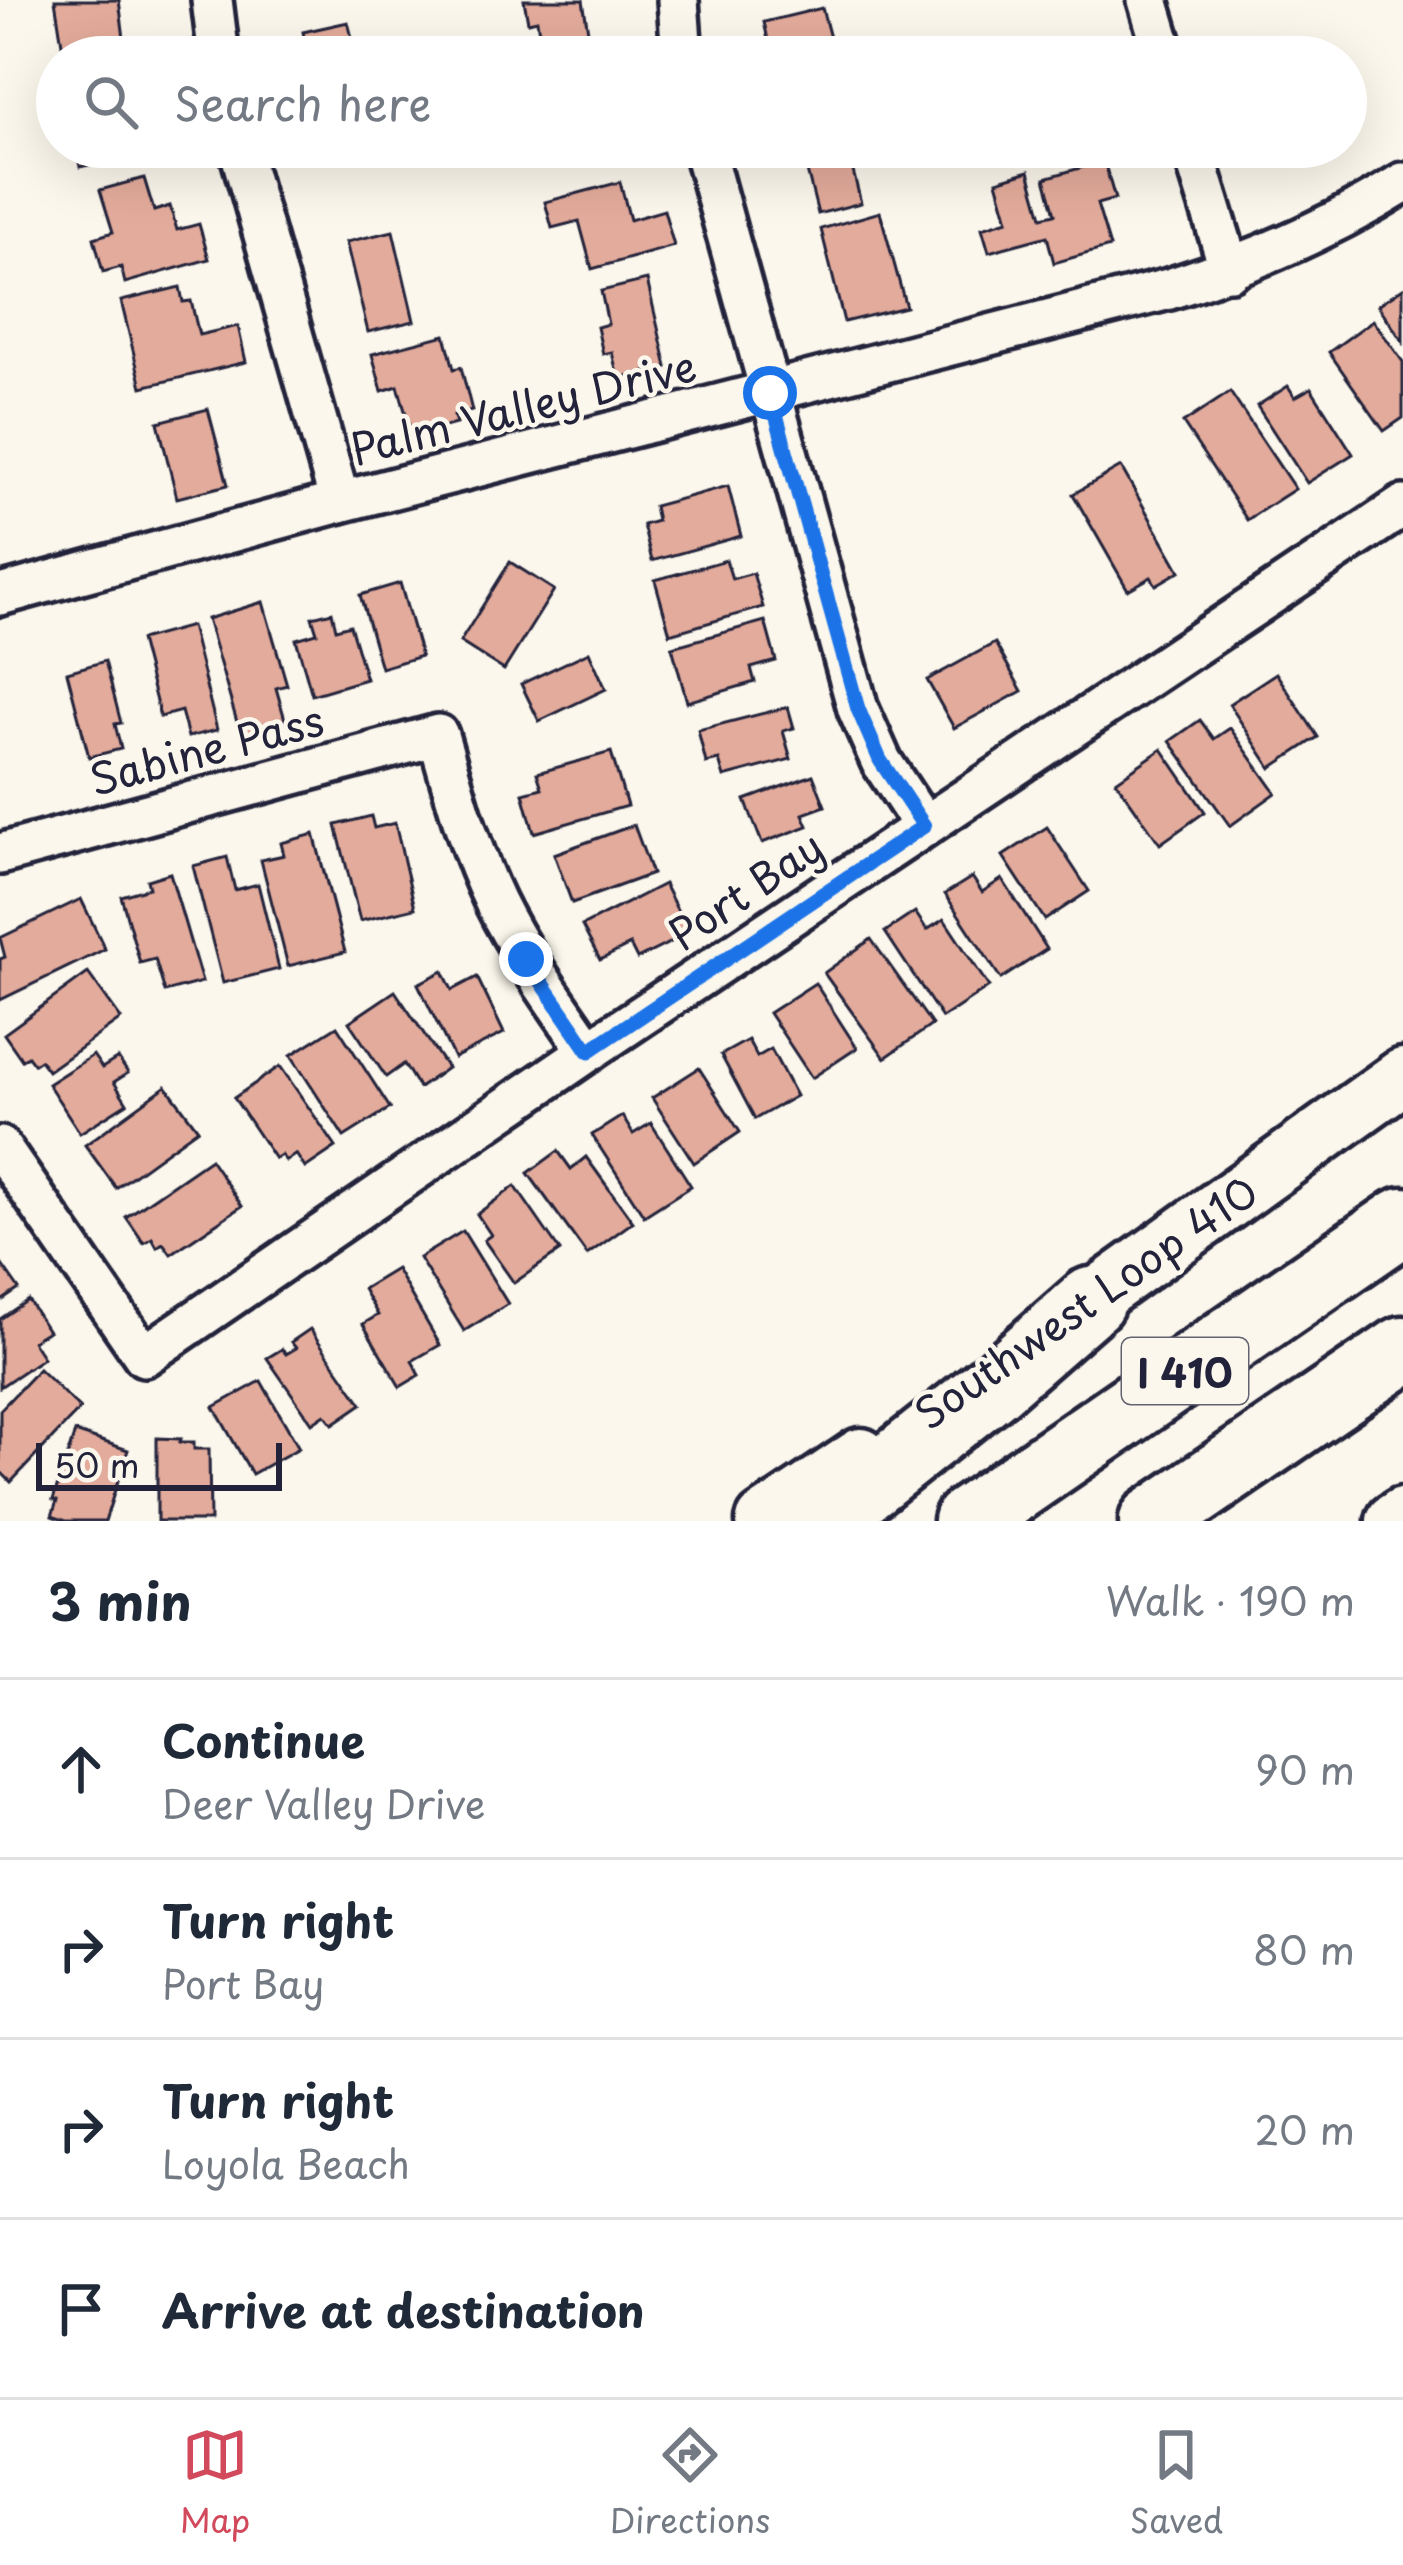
<!DOCTYPE html>
<html lang="en">
<head>
<meta charset="utf-8">
<style>
  :root { --surface:#fff; --page:#f6f6f7; --text:#1f2937; --muted:#747a83; --line:#e0e1e3; --accent:#d1495b }
  body { margin:0; font-family:"Playpen Sans",sans-serif; background:var(--page); color:var(--text) }
  .scale { position:absolute; left:36px; bottom:30px; width:246px; box-sizing:border-box; padding-left:12px; border:6px solid #22223b; border-top:0; font-size:33px; line-height:42px; white-space:nowrap; color:#22223b; -webkit-text-stroke:9px #fbf7ec; paint-order:stroke }
  .stop { position:absolute; width:36px; height:36px; margin:-27px; border:9px solid #1a73e8; border-radius:50%; background:#fff }
  .stop.end { background:#1a73e8; border-color:#fff; box-shadow:0 3px 12px #0008 }
  .list { margin:0; padding:0; list-style:none }
  h2 { display:flex; justify-content:space-between; align-items:center; height:156px; margin:0; padding:0 48px; font-size:51px }
  h2 small { font-size:39px; font-weight:400; color:var(--muted) }
  .list li { display:grid; grid-template-columns:78px 1fr auto; gap:36px; align-items:center; box-sizing:border-box; height:180px; padding:0 48px; border-top:3px solid var(--line) }
  .list b { display:block; font-size:45px; white-space:nowrap }
  .list p { margin:0; font-size:39px; white-space:nowrap; color:var(--muted) }
  .list em { font-size:39px; font-style:normal; color:var(--muted) }
  .icon { flex:none; width:66px; height:66px; fill:none; stroke:currentColor; stroke-width:2; stroke-linecap:round; stroke-linejoin:round }
  .map { position:relative; flex:none; width:1403px; height:1521px; overflow:hidden }
  .search { position:absolute; background:var(--surface); box-shadow:0 12px 48px #0002; left:36px; right:36px; top:36px; height:132px; display:flex; align-items:center; gap:30px; box-sizing:border-box; padding:0 42px; border-radius:66px; color:var(--muted); font-size:45px }
  .sheet { height:876px; background:var(--surface) }
  nav { display:flex; justify-content:space-around; align-items:center; box-sizing:border-box; height:168px; border-top:3px solid var(--line); background:var(--surface); font-size:33px; color:var(--muted) }
  nav a { display:grid; justify-items:center; gap:6px }
  nav .on { color:var(--accent) }
  .map>svg:first-child { display:block }
  .building { fill:#e3ab9b; stroke:#22223b; stroke-width:3 }
  .lines { fill:none; stroke-linecap:round; stroke-linejoin:round }
  .minor-casing { stroke:#22223b; stroke-width:48 }
  .secondary-casing { stroke:#22223b; stroke-width:63 }
  .motorway-casing { stroke:#22223b; stroke-width:75 }
  .minor { stroke:#fbf7ec; stroke-width:39 }
  .secondary { stroke:#fbf7ec; stroke-width:54 }
  .motorway { stroke:#fbf7ec; stroke-width:66 }
  .route { stroke:#1a73e8; stroke-width:15 }
  .labels { text-anchor:middle; dominant-baseline:central; stroke-width:9; stroke-linejoin:round; paint-order:stroke }
  .shield { fill:#fbf7ec; stroke:#636270; stroke-width:3 }
  .shield-label { font-size:39px; font-weight:bold; fill:#22223b }
  .street-label { font-size:42px; fill:#22223b; stroke:#fbf7ec }
</style>
</head>
<body>
<div class="map">
<svg width="1403" height="1521" viewBox="0 0 1403 1521">
  <rect width="100%" height="100%" fill="#fbf7ec"/>
  <filter id="ink" filterUnits="userSpaceOnUse"><feTurbulence type="fractalNoise" baseFrequency=".00833" numOctaves="2"/><feDisplacementMap in="SourceGraphic" scale="24" xChannelSelector="R" yChannelSelector="G"/><feConvolveMatrix kernelMatrix="1 2 1 2 8 2 1 2 1" color-interpolation-filters="sRGB"/></filter>
  <g filter="url(#ink)">
    <g class="building">
      <polygon points="55,0 119,0 126,53 64,57"/>
      <polygon points="524,0 583,0 589,38 541,45 537,20 528,22"/>
      <polygon points="822,8 835,57 772,57 764,22"/>
      <polygon points="348,22 357,57 308,57 303,32"/>
      <polygon points="76,147 148,147 149,152 80,167"/>
      <polygon points="153,147 176,147 178,157 156,162"/>
      <polygon points="564,147 611,147 567,159"/>
      <polygon points="801,147 847,147 861,203 818,214"/>
      <polygon points="1104,161 1115,199 1097,204 1110,247 1054,263 1047,236 989,252 982,228 1008,220 997,181 1029,171 1042,217 1055,214 1045,178"/>
      <polygon points="144,178 154,211 170,206 177,230 199,224 209,259 125,283 121,267 103,272 94,238 113,232 100,190"/>
      <polygon points="620,182 630,220 664,210 674,246 592,269 579,221 552,228 545,202"/>
      <polygon points="880,212 906,307 844,322 821,229"/>
      <polygon points="393,231 414,321 368,332 346,242"/>
      <polygon points="647,280 667,367 618,378 612,352 603,354 597,327 608,324 601,291"/>
      <polygon points="180,287 183,302 191,301 199,335 238,326 246,362 142,387 121,301"/>
      <polygon points="1403,288 1403,342 1378,305"/>
      <polygon points="1373,320 1403,362 1403,418 1384,431 1329,352"/>
      <polygon points="445,335 454,369 461,367 472,411 454,416 456,424 412,436 398,386 382,391 372,354"/>
      <polygon points="1288,386 1295,397 1311,388 1353,454 1307,483 1257,406"/>
      <polygon points="1230,392 1295,489 1247,520 1183,423"/>
      <polygon points="208,409 228,485 177,498 158,422"/>
      <polygon points="1121,467 1180,571 1156,585 1151,577 1128,590 1073,494"/>
      <polygon points="728,486 741,536 652,561 643,525 657,521 654,506"/>
      <polygon points="726,560 732,579 753,573 763,607 670,634 655,580"/>
      <polygon points="510,562 554,590 504,670 460,642"/>
      <polygon points="400,583 421,656 381,668 360,595"/>
      <polygon points="263,602 287,685 276,688 286,723 241,736 207,619"/>
      <polygon points="332,612 336,629 350,625 366,679 312,695 296,639 317,633 312,617"/>
      <polygon points="765,621 776,661 751,668 755,682 687,702 672,647"/>
      <polygon points="191,626 217,730 188,737 181,711 160,717 140,640"/>
      <polygon points="995,643 1022,691 954,728 927,680"/>
      <polygon points="589,652 606,689 539,721 521,684"/>
      <polygon points="105,661 121,723 115,724 121,749 89,757 67,672"/>
      <polygon points="1276,673 1318,737 1271,768 1229,704"/>
      <polygon points="788,707 794,728 783,731 791,759 724,777 719,760 706,763 698,730"/>
      <polygon points="1200,720 1214,739 1230,728 1276,793 1230,826 1170,741"/>
      <polygon points="1162,749 1205,812 1160,844 1116,781"/>
      <polygon points="611,752 627,806 534,833 523,793 542,788 537,773"/>
      <polygon points="813,775 825,806 803,814 808,826 762,843 745,800"/>
      <polygon points="371,816 374,828 395,823 415,908 360,921 336,825"/>
      <polygon points="634,825 652,874 572,903 554,854"/>
      <polygon points="1047,827 1089,891 1045,920 1003,856"/>
      <polygon points="314,834 345,952 288,966 261,860 284,855 281,843"/>
      <polygon points="227,857 235,890 258,884 279,969 223,983 193,866"/>
      <polygon points="170,873 202,982 165,992 155,959 140,963 121,896 149,888 147,880"/>
      <polygon points="972,877 982,892 1002,879 1047,949 1001,979 945,894"/>
      <polygon points="664,884 689,933 637,959 630,945 600,960 582,926"/>
      <polygon points="81,899 105,949 0,1000 0,959 5,957 0,938"/>
      <polygon points="915,912 927,930 944,919 989,987 942,1018 885,932"/>
      <polygon points="871,939 932,1025 885,1058 824,973"/>
      <polygon points="443,971 452,990 477,977 504,1033 454,1058 418,984"/>
      <polygon points="88,973 121,1019 48,1071 40,1060 34,1064 28,1056 22,1060 4,1034"/>
      <polygon points="815,983 857,1048 812,1078 769,1013"/>
      <polygon points="395,991 447,1068 419,1088 404,1064 386,1077 349,1022"/>
      <polygon points="337,1026 390,1108 344,1137 291,1055"/>
      <polygon points="748,1040 757,1057 771,1049 796,1096 755,1119 721,1055"/>
      <polygon points="93,1055 102,1068 118,1058 128,1073 114,1082 127,1103 80,1133 48,1084"/>
      <polygon points="280,1066 336,1147 305,1168 296,1154 286,1161 281,1155 275,1159 234,1098"/>
      <polygon points="699,1068 740,1132 694,1163 652,1098"/>
      <polygon points="166,1086 198,1129 116,1188 85,1145"/>
      <polygon points="622,1116 633,1134 651,1123 691,1186 644,1216 592,1135"/>
      <polygon points="558,1151 571,1169 586,1157 633,1222 587,1255 528,1173"/>
      <polygon points="210,1159 242,1206 171,1254 163,1243 157,1247 152,1238 144,1243 126,1217"/>
      <polygon points="515,1186 560,1251 514,1283 484,1240 491,1235 477,1214"/>
      <polygon points="463,1231 508,1304 464,1331 419,1258"/>
      <polygon points="0,1262 19,1289 0,1302"/>
      <polygon points="396,1269 440,1345 412,1361 420,1375 400,1387 363,1324 378,1315 363,1289"/>
      <polygon points="28,1300 48,1331 32,1341 43,1358 0,1387 0,1319"/>
      <polygon points="310,1329 362,1404 333,1424 325,1414 312,1423 267,1358 282,1349 286,1354 296,1348 291,1342"/>
      <polygon points="39,1369 80,1409 11,1482 0,1471 0,1410"/>
      <polygon points="261,1381 299,1448 252,1474 214,1407"/>
      <polygon points="75,1432 128,1450 105,1521 66,1521 52,1516 57,1501 53,1500"/>
      <polygon points="157,1438 181,1439 180,1442 194,1442 194,1449 209,1449 210,1521 157,1521"/>
    </g>
    <g class="lines">
      <defs>
        <g id="minor">
          <polyline points="212,0 219,57"/>
          <polyline points="678,0 682,57"/>
          <polyline points="1148,0 1165,57"/>
          <polyline points="239,147 340,502"/>
          <polyline points="703,147 858,709 881,761 924,826"/>
          <polyline points="1192,147 1230,270"/>
          <path d="M0,595L340,502L1169,289C1251,263 1330,229 1403,183"/>
          <path d="M0,854L438,735C454,791 469,848 495,902C521,955 556,1003 589,1051"/>
          <polyline points="0,1147 144,1356 589,1051 1403,506"/>
        </g>
        <g id="secondary">
          <polyline points="1059,1323 1403,1076"/>
          <polyline points="764,1521 861,1456"/>
          <polyline points="1394,1521 1403,1515"/>
        </g>
        <g id="motorway">
          <polyline points="823,1521 995,1385 1091,1301"/>
          <polyline points="967,1521 1403,1221"/>
          <polyline points="1153,1521 1403,1350"/>
        </g>
      </defs>
      <use href="#minor" class="minor-casing"/>
      <use href="#secondary" class="secondary-casing"/>
      <use href="#motorway" class="motorway-casing"/>
      <use href="#minor" class="minor"/>
      <use href="#secondary" class="secondary"/>
      <use href="#motorway" class="motorway"/>
    </g>
  </g>
  <g class="lines" filter="url(#ink)">
    <polyline class="route" points="526,959 589,1051 924,826 880,760 858,709 770,393"/>
  </g>
  <g class="labels">
    <rect class="shield" x="1122" y="1338" width="126" height="66" rx="9"/>
    <g class="shield-label">
      <text x="1185" y="1371">I 410</text>
    </g>
    <g class="street-label">
      <text transform="translate(523 406) rotate(-14)">Palm Valley Drive</text>
      <text transform="translate(206 748) rotate(-15)">Sabine Pass</text>
      <text transform="translate(745 889) rotate(-34)">Port Bay</text>
      <text transform="translate(1085 1301) rotate(-35)">Southwest Loop 410</text>
    </g>
  </g>
</svg>
<div class="scale">50 m</div>
<div class="stop" style="left:770px;top:393px"></div>
<div class="stop end" style="left:526px;top:959px"></div>
<div class="search"><svg class="icon" aria-label="search" viewBox="0 0 24 24"><circle cx="10" cy="10" r="6"/><path d="M15 15l6 6"/></svg>Search here</div>
</div>
<section class="sheet">
<h2>3 min<small>Walk · 190 m</small></h2>
<ul class="list">
<li><svg class="icon" aria-label="ahead" viewBox="0 0 24 24"><path d="M12 20V5M6 11l6-6 6 6"/></svg><div><b>Continue</b><p>Deer Valley Drive</p></div><em>90 m</em></li>
<li><svg class="icon" aria-label="right" viewBox="0 0 24 24"><path d="M7 20v-9h11M14 6l5 5-5 5"/></svg><div><b>Turn right</b><p>Port Bay</p></div><em>80 m</em></li>
<li><svg class="icon" aria-label="right" viewBox="0 0 24 24"><path d="M7 20v-9h11M14 6l5 5-5 5"/></svg><div><b>Turn right</b><p>Loyola Beach</p></div><em>20 m</em></li>
<li><svg class="icon" aria-label="arrive" viewBox="0 0 24 24"><path d="M6 21V4h12l-3 4 3 4H6"/></svg><div><b>Arrive at destination</b></div></li>
</ul>
</section>
<nav>
<a class="on"><svg class="icon" aria-label="map" viewBox="0 0 24 24"><path d="M3 6l6-2 6 2 6-2v14l-6 2-6-2-6 2zM9 4v14M15 6v14"/></svg>Map</a>
<a><svg class="icon" aria-label="directions" viewBox="0 0 24 24"><path d="M12 3l9 9-9 9-9-9zM9 14v-3h6M13 9l2 2-2 2"/></svg>Directions</a>
<a><svg class="icon" aria-label="saved" viewBox="0 0 24 24"><path d="M7 4h10v16l-5-4-5 4z"/></svg>Saved</a>
</nav>
</body>
</html>
